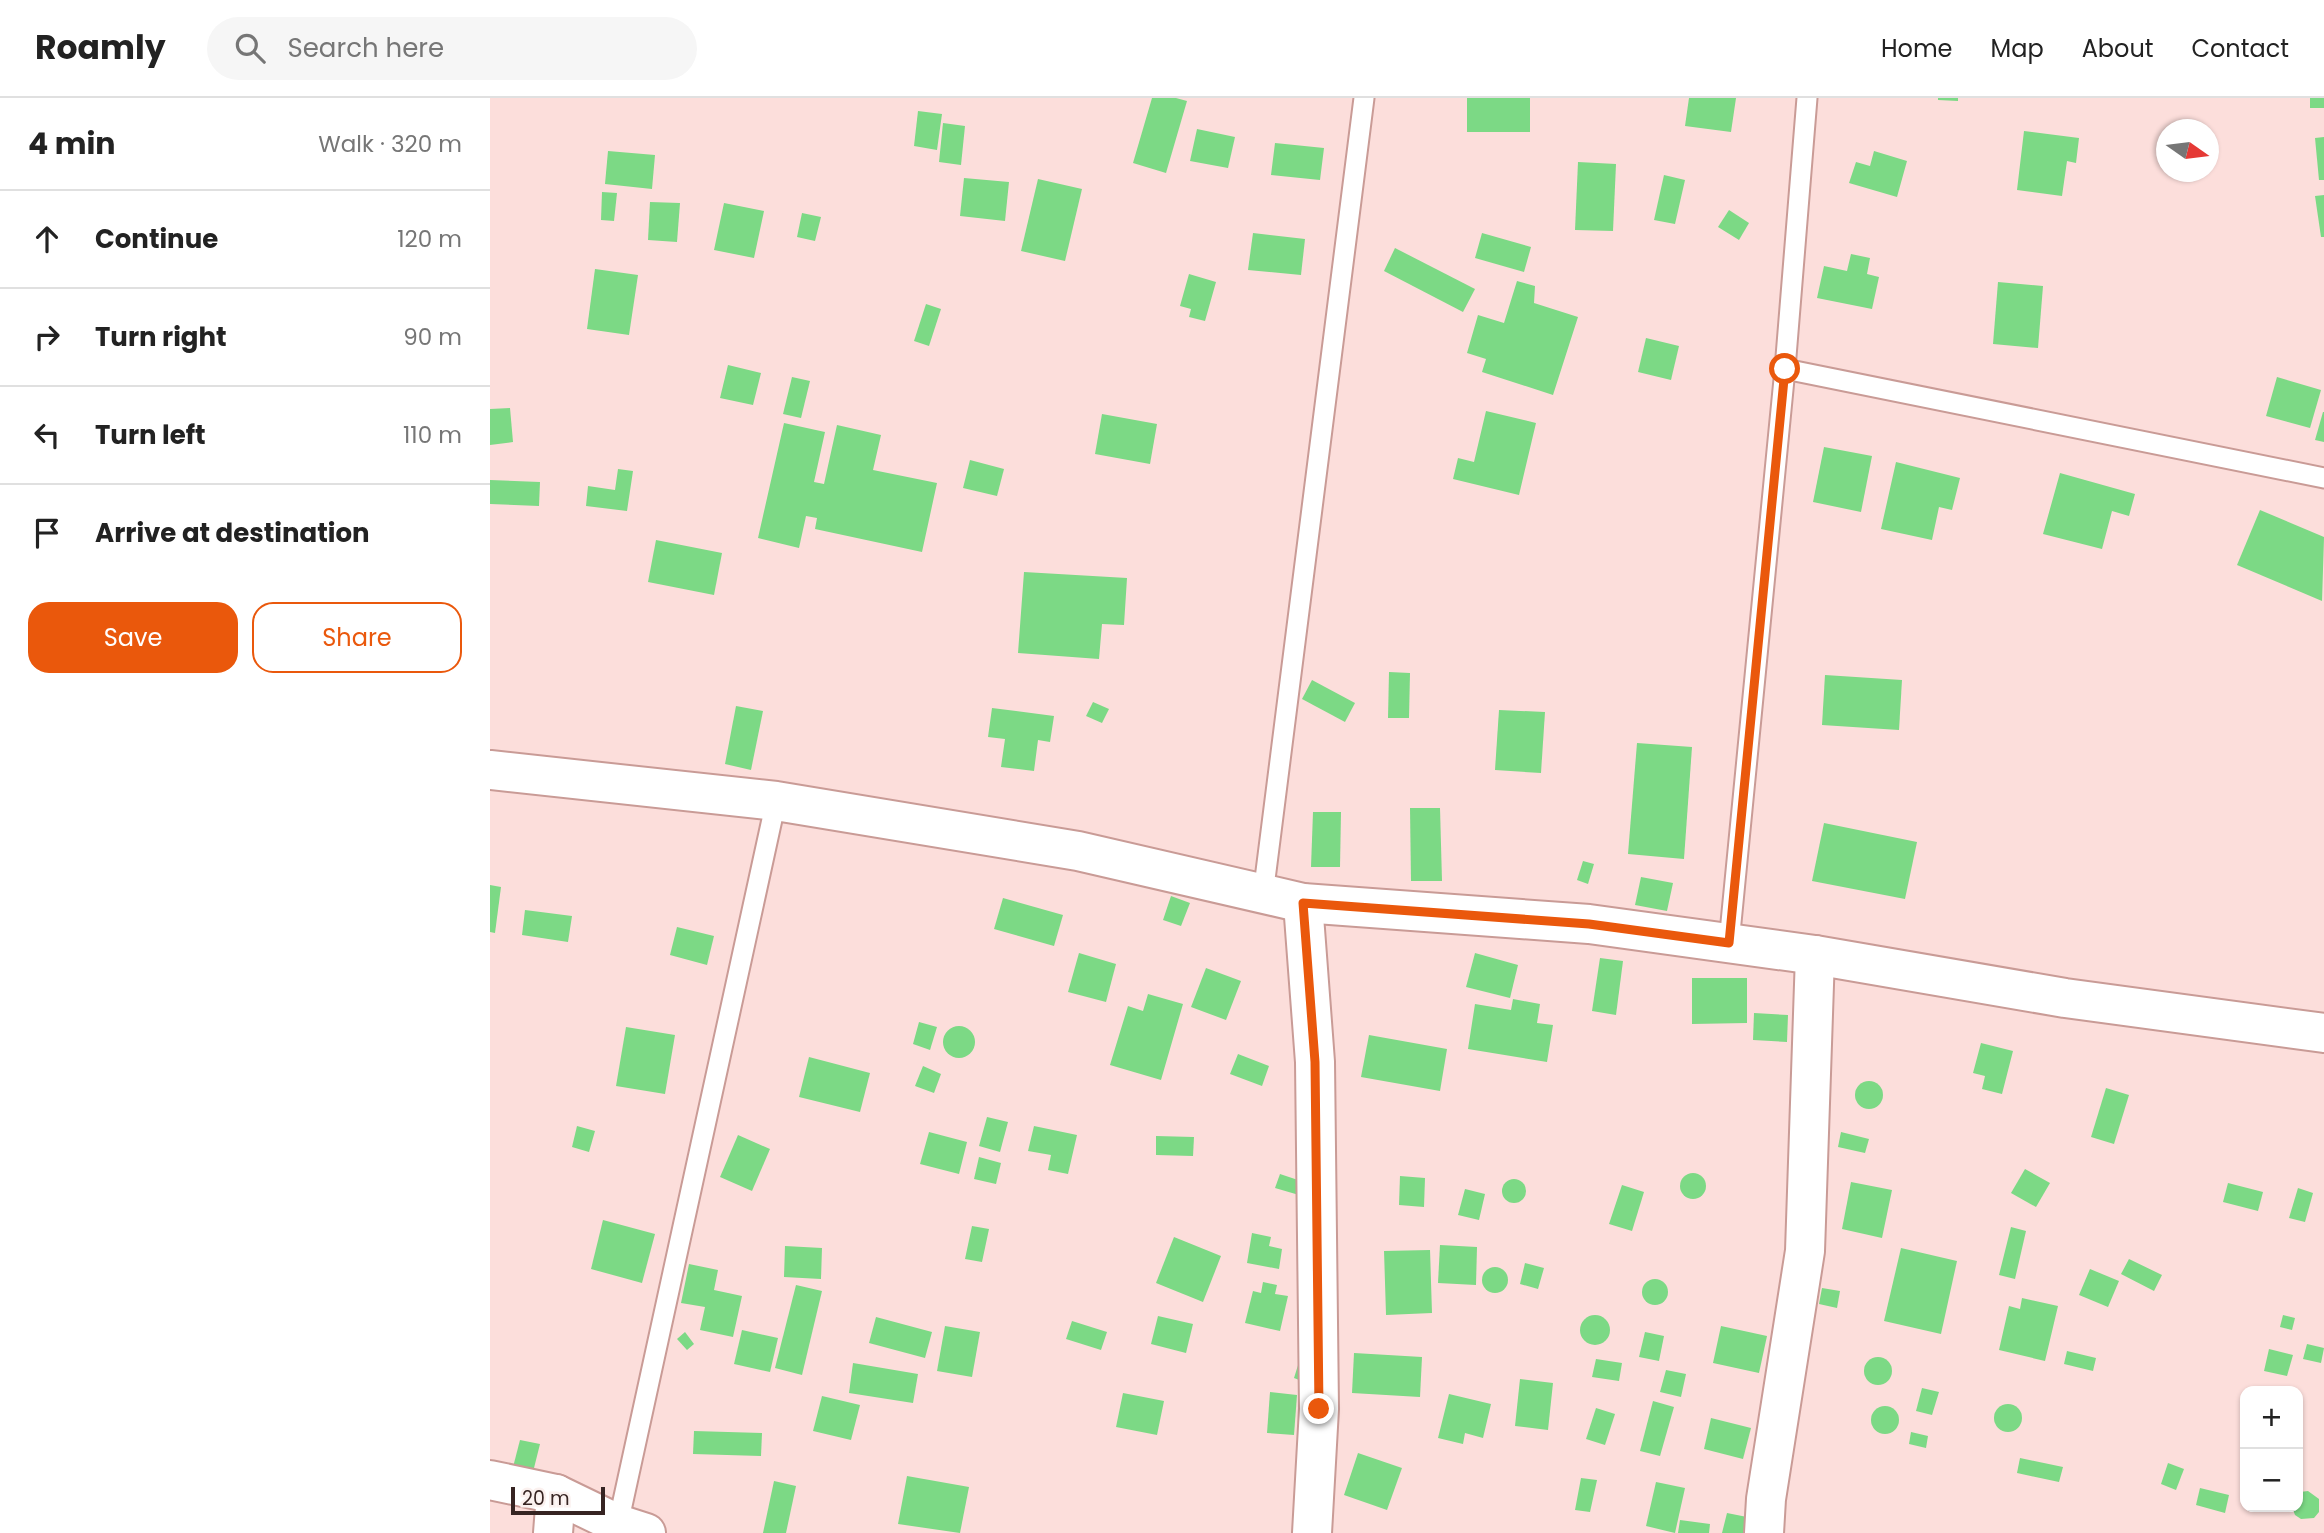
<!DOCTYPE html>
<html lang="en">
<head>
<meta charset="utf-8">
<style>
  :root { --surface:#fff; --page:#f6f6f6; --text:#222; --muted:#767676; --line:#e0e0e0; --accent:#ea580c }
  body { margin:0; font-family:Poppins,sans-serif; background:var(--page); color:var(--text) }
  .controls { position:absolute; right:21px; bottom:21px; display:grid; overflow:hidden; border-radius:14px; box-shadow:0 2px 5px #0004 }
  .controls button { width:63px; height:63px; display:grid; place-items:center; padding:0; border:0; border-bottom:2px solid var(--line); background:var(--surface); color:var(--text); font:35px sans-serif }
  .compass { position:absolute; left:1666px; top:21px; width:63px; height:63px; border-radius:50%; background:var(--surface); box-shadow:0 2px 5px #0004; rotate:104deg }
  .scale { position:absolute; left:21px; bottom:18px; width:94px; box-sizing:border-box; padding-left:7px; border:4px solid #362422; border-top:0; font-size:19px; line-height:24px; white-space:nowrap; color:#362422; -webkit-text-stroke:5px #fbf1ef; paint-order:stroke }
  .stop { position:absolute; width:21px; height:21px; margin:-16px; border:5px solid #ea580c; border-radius:50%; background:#fff }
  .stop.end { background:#ea580c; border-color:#fff; box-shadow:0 2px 7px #0008 }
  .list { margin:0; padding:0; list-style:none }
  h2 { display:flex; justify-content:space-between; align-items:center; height:91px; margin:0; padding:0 28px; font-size:30px }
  h2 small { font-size:23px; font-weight:400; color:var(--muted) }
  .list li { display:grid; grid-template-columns:46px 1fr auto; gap:21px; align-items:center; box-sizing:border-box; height:98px; padding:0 28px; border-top:2px solid var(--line) }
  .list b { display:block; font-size:26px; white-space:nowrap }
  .list em { font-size:23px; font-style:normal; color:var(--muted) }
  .actions { display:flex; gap:14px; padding:21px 28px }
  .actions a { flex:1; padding:16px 0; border:2px solid var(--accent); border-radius:21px; text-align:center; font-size:24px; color:var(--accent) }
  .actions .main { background:var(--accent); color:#fff }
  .icon { flex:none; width:38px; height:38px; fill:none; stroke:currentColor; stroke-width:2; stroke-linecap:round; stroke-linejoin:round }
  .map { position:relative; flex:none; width:1834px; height:1435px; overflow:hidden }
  header { display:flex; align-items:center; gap:42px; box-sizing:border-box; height:98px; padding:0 35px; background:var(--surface); border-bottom:2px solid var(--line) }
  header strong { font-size:33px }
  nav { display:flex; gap:38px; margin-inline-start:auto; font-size:24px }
  .search { width:490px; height:63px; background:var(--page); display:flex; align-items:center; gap:18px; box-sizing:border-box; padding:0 24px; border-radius:38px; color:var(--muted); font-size:26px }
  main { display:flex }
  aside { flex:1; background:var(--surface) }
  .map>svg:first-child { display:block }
  .building { fill:#7cd985 }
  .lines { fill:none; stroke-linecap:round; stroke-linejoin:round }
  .lane-casing { stroke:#c99b96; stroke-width:23 }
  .street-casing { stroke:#c99b96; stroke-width:42 }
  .lane { stroke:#fff; stroke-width:19 }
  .street { stroke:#fff; stroke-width:38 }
  .route { stroke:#ea580c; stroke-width:9 }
</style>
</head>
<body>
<header>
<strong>Roamly</strong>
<div class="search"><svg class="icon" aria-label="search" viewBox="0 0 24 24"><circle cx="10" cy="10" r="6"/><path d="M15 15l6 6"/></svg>Search here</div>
<nav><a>Home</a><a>Map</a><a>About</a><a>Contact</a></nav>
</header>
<main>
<aside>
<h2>4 min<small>Walk · 320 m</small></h2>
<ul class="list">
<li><svg class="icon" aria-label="ahead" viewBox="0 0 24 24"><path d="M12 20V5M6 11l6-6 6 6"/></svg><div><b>Continue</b></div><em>120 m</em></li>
<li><svg class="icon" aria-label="right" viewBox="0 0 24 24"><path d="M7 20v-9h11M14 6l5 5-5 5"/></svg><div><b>Turn right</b></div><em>90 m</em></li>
<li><svg class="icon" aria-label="left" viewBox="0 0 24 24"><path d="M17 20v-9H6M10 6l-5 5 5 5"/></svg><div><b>Turn left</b></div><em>110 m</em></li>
<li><svg class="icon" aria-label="arrive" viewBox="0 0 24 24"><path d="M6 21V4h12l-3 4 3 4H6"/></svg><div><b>Arrive at destination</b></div></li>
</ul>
<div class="actions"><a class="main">Save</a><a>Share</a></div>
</aside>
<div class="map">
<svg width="1834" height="1435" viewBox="0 0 1834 1435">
  <rect width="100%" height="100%" fill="#fcdedb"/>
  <g class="building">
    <polygon points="662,0 686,0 697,3 676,75 643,65"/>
    <rect x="977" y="0" width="63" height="34"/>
    <polygon points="1199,0 1246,0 1241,34 1195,28"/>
    <polygon points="1448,0 1468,0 1468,3 1448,2"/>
    <rect x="1820" y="0" width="14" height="10"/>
    <polygon points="428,13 452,16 447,52 424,48"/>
    <polygon points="453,25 475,28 471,67 449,64"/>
    <polygon points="707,31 745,39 738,70 700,63"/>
    <polygon points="1534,33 1589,40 1586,65 1577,63 1572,98 1527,92"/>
    <polygon points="1834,39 1834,82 1829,82 1825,40"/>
    <polygon points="785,45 834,50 830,82 781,77"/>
    <polygon points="118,53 165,57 162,91 115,86"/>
    <polygon points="1384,53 1417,63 1407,99 1359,85 1366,64 1380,68"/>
    <polygon points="1088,64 1126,66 1123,133 1085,132"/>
    <polygon points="1174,77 1195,82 1185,126 1164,122"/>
    <polygon points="474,80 519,84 515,123 470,118"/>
    <polygon points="548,81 592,91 575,163 531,153"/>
    <polygon points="112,94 127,95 124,123 111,122"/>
    <polygon points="1834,97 1834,139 1831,139 1825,98"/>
    <polygon points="160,104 190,105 187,144 158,142"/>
    <polygon points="234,105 274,113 264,160 224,152"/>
    <polygon points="1239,112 1259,125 1249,142 1228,129"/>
    <polygon points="312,115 331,119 325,143 307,139"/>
    <polygon points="763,135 815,141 811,177 758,172"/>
    <polygon points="992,135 1041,149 1034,174 985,160"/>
    <polygon points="905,150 985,191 973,214 894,173"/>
    <polygon points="1361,156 1380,160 1377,176 1389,179 1382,211 1327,200 1334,168 1357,173"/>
    <polygon points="105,171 148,177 139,237 97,231"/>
    <polygon points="699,176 726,184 715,223 699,219 701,211 690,208"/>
    <polygon points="1027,183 1045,188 1044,205 1088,219 1063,297 992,274 996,261 977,255 988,217 1014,225"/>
    <polygon points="1508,184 1553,188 1548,250 1503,246"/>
    <polygon points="436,206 451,211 439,248 424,243"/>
    <polygon points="1156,240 1189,248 1181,282 1148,274"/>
    <polygon points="238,267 271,275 263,307 230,300"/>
    <polygon points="302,279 320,283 311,320 293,316"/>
    <polygon points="1787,279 1831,292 1820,330 1776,318"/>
    <polygon points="20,310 23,344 0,347 0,311"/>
    <polygon points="996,313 1046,325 1029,397 963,381 968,360 984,364"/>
    <polygon points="1833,314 1834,314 1834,344 1825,342"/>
    <polygon points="612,316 667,326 660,366 605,356"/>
    <polygon points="294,325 335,334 324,384 334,386 347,327 391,337 383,372 447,385 432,454 325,431 327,420 316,418 309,450 268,440"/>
    <polygon points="1334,349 1382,358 1371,414 1323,404"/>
    <polygon points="480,362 514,371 507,398 473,390"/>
    <polygon points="1406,364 1470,380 1462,412 1449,409 1442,442 1391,431"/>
    <polygon points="128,371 143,373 137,413 96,408 98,388 125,392"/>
    <polygon points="1570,375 1645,396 1639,418 1622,413 1612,451 1553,436"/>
    <polygon points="0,382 50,384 49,408 0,406"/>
    <polygon points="1770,412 1834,439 1832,503 1747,467"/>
    <polygon points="166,442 232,455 224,497 158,484"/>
    <polygon points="534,474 637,480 634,527 612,526 609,561 528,555"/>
    <polygon points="899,574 920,575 919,620 898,620"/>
    <polygon points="1335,577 1412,582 1409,632 1332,627"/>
    <polygon points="822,582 865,605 855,624 812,601"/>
    <polygon points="603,604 619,611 612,625 596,618"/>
    <polygon points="246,608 273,613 261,672 235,666"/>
    <polygon points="502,610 564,618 560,644 548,642 544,673 511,669 515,641 498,639"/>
    <polygon points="1009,612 1055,614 1051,675 1005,672"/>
    <polygon points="1147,645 1202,649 1194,761 1138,756"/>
    <polygon points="920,710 950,710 952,783 921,783"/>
    <polygon points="823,714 851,714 850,769 821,769"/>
    <polygon points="1334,725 1427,744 1415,801 1322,783"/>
    <polygon points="1093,763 1104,766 1098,786 1087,782"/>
    <polygon points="1151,779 1183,785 1177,813 1145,807"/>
    <polygon points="0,787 11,789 5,835 0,834"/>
    <polygon points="681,798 700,805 691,828 673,822"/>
    <polygon points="513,800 573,817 564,848 504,831"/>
    <polygon points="35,812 82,818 78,844 32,837"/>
    <polygon points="187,829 224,838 217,867 180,857"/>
    <polygon points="589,855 626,866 616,904 578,894"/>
    <polygon points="985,855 1028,867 1020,900 976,889"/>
    <polygon points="1110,860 1133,863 1126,917 1102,913"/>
    <polygon points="716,870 751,883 736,922 701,909"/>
    <polygon points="1202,880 1257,880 1257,925 1202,926"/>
    <polygon points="658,896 693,906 671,982 620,967 638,908 653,913"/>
    <polygon points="1023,901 1050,906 1047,925 1063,927 1057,964 978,951 985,906 1021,912"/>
    <polygon points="1264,915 1298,917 1297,944 1263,942"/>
    <polygon points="429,924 447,929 440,952 423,946"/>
    <circle cx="469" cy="944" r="16"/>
    <polygon points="136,929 185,937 175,996 126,988"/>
    <polygon points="879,937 957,951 950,993 871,979"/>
    <polygon points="1491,945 1523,953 1512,996 1492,991 1495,978 1483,975"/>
    <polygon points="748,956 779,968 772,988 740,976"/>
    <polygon points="319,959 380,975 370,1014 309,999"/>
    <polygon points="433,968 451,976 444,995 425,988"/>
    <circle cx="1379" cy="997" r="14"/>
    <polygon points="1616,990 1639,997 1624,1046 1601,1039"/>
    <polygon points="497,1019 518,1024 510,1054 489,1048"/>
    <polygon points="87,1028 105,1033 99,1054 82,1049"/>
    <polygon points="544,1028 587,1037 578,1076 558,1072 561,1057 538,1053"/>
    <polygon points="439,1034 477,1044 469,1076 430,1066"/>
    <polygon points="1351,1034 1379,1041 1375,1055 1348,1049"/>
    <polygon points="248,1037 280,1051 262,1093 230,1079"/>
    <polygon points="666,1038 704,1039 703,1058 666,1057"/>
    <polygon points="489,1059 511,1065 506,1086 484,1081"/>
    <polygon points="1535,1071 1560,1085 1546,1109 1521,1095"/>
    <circle cx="1203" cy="1088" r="13"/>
    <polygon points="790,1076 814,1084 809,1097 785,1090"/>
    <polygon points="910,1078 935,1080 934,1109 909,1107"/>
    <circle cx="1024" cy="1093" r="12"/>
    <polygon points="1361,1084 1402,1092 1392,1140 1352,1131"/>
    <polygon points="1738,1085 1773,1094 1768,1113 1733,1104"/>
    <polygon points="1132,1087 1154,1094 1142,1133 1119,1126"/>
    <polygon points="1808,1090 1823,1095 1815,1124 1799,1120"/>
    <polygon points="975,1091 995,1096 989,1122 968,1117"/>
    <polygon points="113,1122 165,1136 152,1185 101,1171"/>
    <polygon points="482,1128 499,1131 492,1164 475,1161"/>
    <polygon points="1521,1129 1536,1133 1525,1181 1509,1177"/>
    <polygon points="762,1135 781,1139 779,1148 792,1151 789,1171 757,1165"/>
    <polygon points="684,1139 731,1158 713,1204 666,1185"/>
    <polygon points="950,1147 987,1149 986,1187 948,1185"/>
    <polygon points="295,1148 332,1150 331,1181 294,1179"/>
    <polygon points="1411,1150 1467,1163 1451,1236 1394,1223"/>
    <polygon points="940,1152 942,1215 896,1217 894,1153"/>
    <polygon points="1639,1161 1672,1177 1664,1193 1631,1176"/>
    <polygon points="1035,1165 1054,1170 1048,1191 1030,1186"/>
    <polygon points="199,1166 228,1172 224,1192 252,1198 243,1239 210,1232 215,1209 191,1205"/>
    <circle cx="1005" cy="1182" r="13"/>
    <polygon points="1600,1171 1629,1183 1618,1209 1589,1197"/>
    <circle cx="1165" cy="1194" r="13"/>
    <polygon points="773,1184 787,1187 785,1196 798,1198 790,1233 755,1225 763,1193 771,1195"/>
    <polygon points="306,1187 332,1193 312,1277 285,1270"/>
    <polygon points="1332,1190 1350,1193 1347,1210 1329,1206"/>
    <polygon points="1532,1200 1568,1208 1555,1263 1509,1252 1519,1208 1530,1211"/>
    <circle cx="1105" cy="1232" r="15"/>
    <polygon points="1793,1217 1805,1220 1802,1232 1790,1229"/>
    <polygon points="668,1218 703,1226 696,1255 661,1246"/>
    <polygon points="386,1219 442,1234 435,1260 379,1245"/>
    <polygon points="582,1223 617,1234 611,1252 576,1241"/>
    <polygon points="455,1228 490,1234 482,1279 447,1273"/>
    <polygon points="1231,1228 1277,1238 1269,1275 1223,1265"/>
    <polygon points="252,1232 288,1240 280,1274 244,1266"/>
    <polygon points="195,1234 204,1246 197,1252 187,1241"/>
    <polygon points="1155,1234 1174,1238 1169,1263 1149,1259"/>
    <polygon points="1817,1246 1834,1250 1831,1265 1813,1261"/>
    <polygon points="1779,1251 1803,1257 1797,1278 1774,1273"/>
    <polygon points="1577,1253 1606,1260 1603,1273 1574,1266"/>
    <polygon points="864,1255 932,1259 930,1299 862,1295"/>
    <circle cx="1388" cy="1273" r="14"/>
    <polygon points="1106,1261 1132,1265 1129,1283 1102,1279"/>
    <polygon points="809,1264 817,1285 804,1280"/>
    <polygon points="363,1265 428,1276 423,1305 359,1295"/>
    <polygon points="1176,1272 1196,1276 1191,1299 1170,1294"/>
    <polygon points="1030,1281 1063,1285 1058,1332 1025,1328"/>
    <polygon points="1432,1290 1449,1294 1442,1317 1426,1313"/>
    <polygon points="780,1294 807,1297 804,1337 777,1335"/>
    <polygon points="633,1295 674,1303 667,1337 626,1329"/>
    <polygon points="959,1296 1001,1306 993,1340 975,1335 973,1346 948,1340"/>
    <polygon points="332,1298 370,1307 361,1342 323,1333"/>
    <polygon points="1163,1303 1184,1309 1170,1358 1150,1353"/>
    <circle cx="1518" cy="1320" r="14"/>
    <circle cx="1395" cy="1322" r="14"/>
    <polygon points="1106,1310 1125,1316 1115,1347 1096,1341"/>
    <polygon points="1221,1320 1261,1330 1253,1361 1214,1351"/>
    <polygon points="204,1333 272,1335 271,1358 203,1356"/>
    <polygon points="1421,1334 1438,1338 1436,1350 1419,1346"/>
    <polygon points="30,1342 50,1346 42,1378 22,1373"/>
    <polygon points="868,1355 912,1370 897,1412 854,1397"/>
    <polygon points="1530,1360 1573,1369 1569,1384 1527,1375"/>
    <polygon points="1678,1365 1694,1371 1686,1392 1671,1386"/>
    <polygon points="417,1378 479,1389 470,1435 408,1426"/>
    <polygon points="1091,1380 1107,1382 1100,1414 1085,1412"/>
    <polygon points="284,1383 306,1388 296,1435 273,1435"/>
    <polygon points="1166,1384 1195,1390 1185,1435 1156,1428"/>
    <polygon points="1710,1390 1739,1397 1735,1415 1706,1407"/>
    <polygon points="1818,1393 1829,1401 1829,1414 1824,1420 1811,1421 1805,1417 1802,1409 1808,1409 1808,1397 1810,1394"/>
    <polygon points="1237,1415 1257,1419 1253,1435 1232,1435"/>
    <polygon points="1190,1422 1220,1426 1219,1435 1188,1435"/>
  </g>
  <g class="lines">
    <defs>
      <g id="lane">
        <polyline points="1295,271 1834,380"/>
        <polyline points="773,797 874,0"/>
        <polyline points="1239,845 1295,271 1317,0"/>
        <polyline points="128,1426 286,703"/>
      </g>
      <g id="street">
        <polyline points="0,672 286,703 588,753 813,805 1099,826 1325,857 1575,900 1834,935"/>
        <polyline points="813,805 825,964 829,1311 822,1435"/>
        <polyline points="0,1382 66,1396 128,1426 156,1435"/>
        <polyline points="63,1435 66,1396"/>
        <polyline points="1274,1435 1276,1401 1315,1153 1325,857"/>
      </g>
    </defs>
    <use href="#lane" class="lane-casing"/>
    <use href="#street" class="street-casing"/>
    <use href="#lane" class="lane"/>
    <use href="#street" class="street"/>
  </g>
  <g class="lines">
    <polyline class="route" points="829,1311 825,964 813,805 1099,826 1239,845 1295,271"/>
  </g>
</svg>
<div class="controls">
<button>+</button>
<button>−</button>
</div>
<svg class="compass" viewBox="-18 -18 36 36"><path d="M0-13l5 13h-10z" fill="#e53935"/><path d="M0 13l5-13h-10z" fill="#767676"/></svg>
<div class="scale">20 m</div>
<div class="stop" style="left:1295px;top:271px"></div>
<div class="stop end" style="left:829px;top:1311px"></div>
</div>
</main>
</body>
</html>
